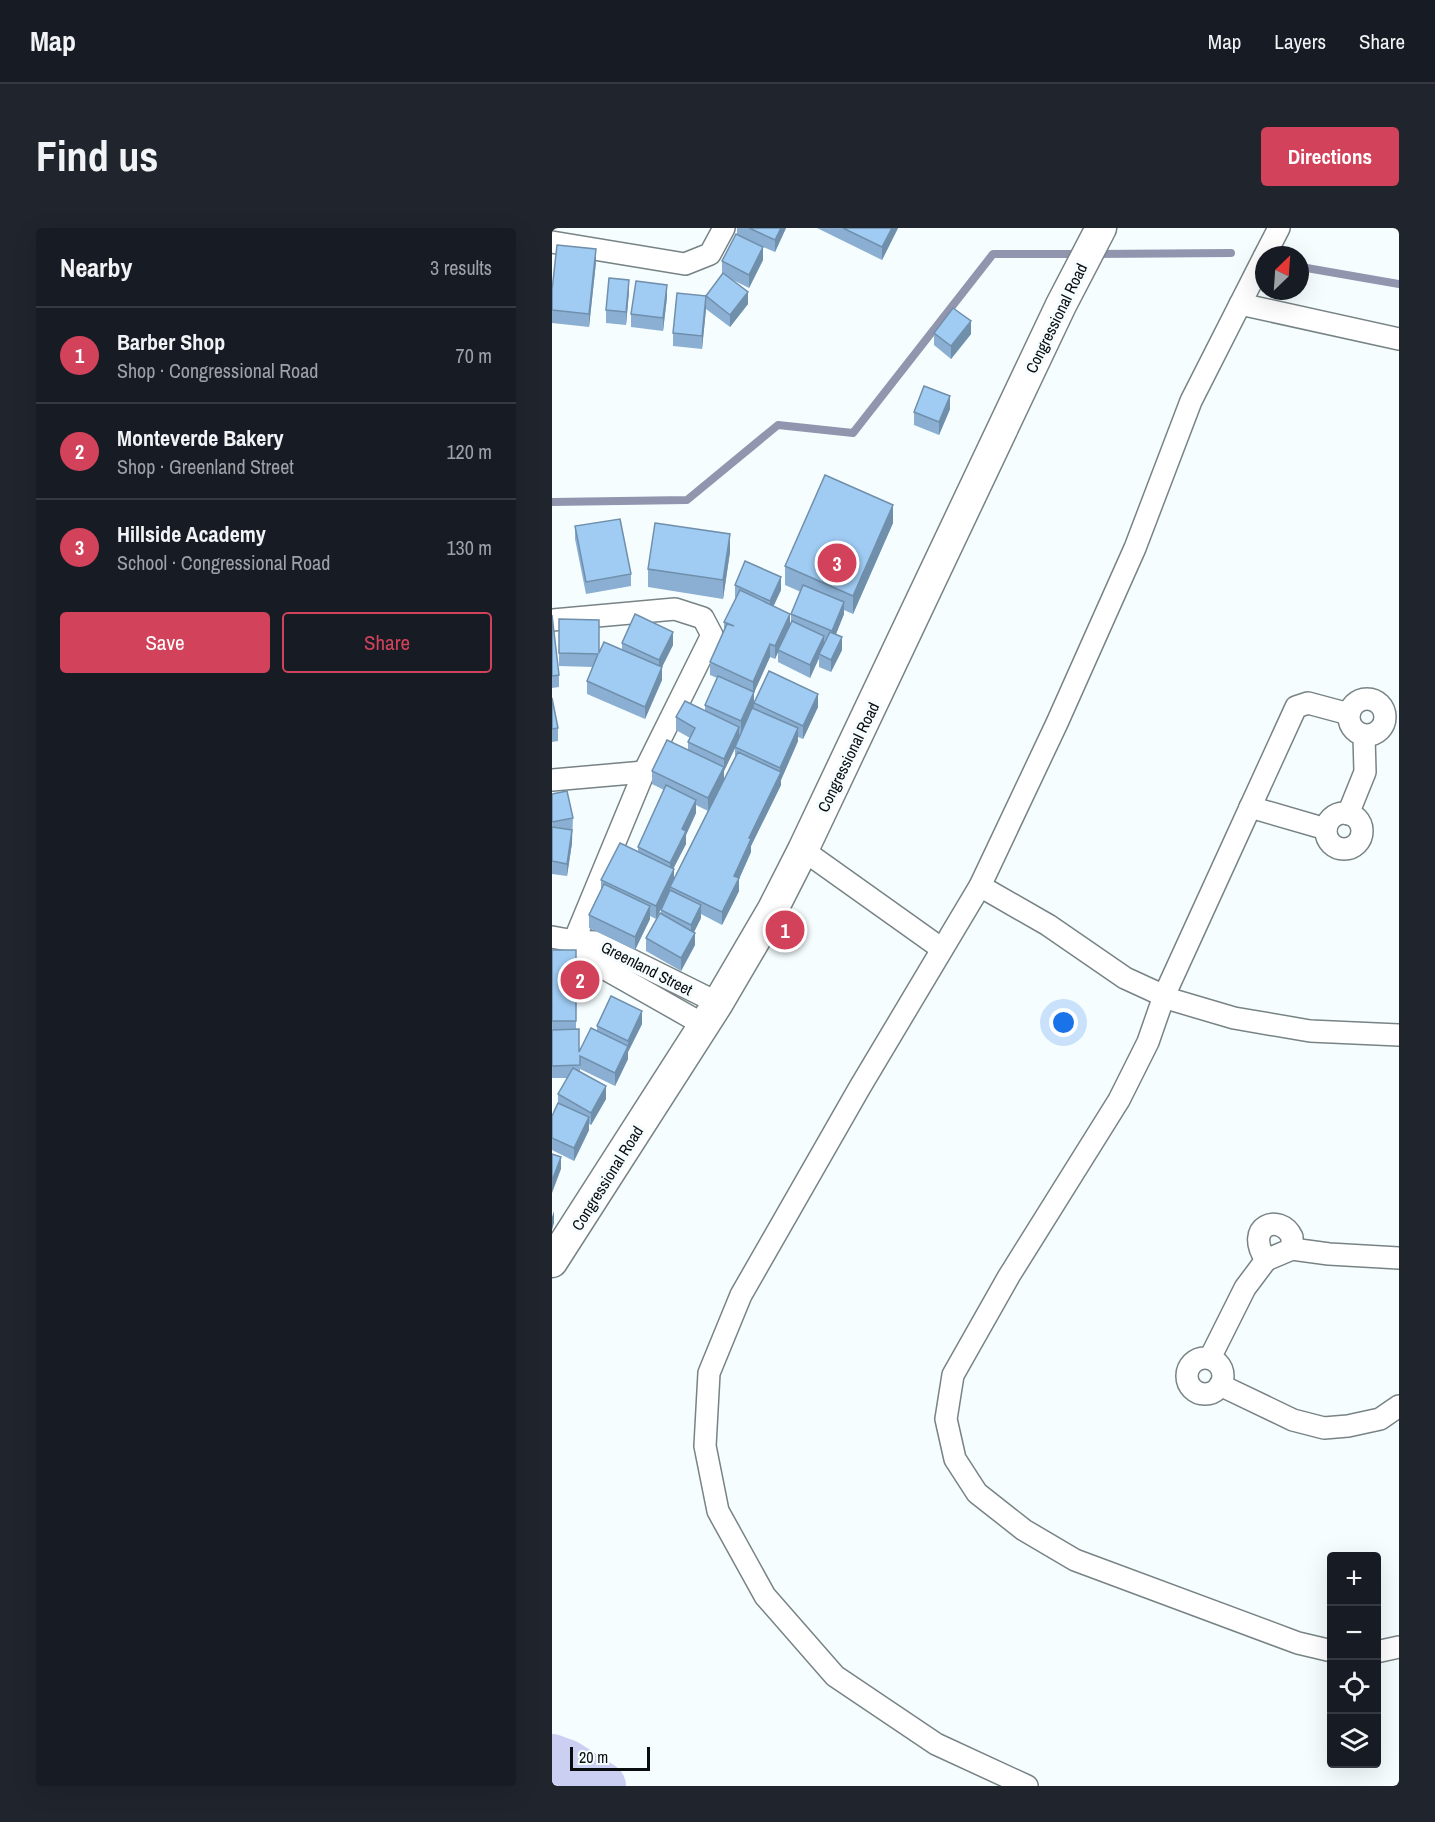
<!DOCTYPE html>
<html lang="en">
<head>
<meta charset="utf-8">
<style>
  :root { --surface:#171b24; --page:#20242c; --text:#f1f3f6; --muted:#9ea1a6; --line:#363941; --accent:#d2425a }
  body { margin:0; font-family:"Archivo Narrow",sans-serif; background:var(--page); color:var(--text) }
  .controls { position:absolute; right:18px; bottom:18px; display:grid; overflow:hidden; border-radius:6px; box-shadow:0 6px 24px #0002 }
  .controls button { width:54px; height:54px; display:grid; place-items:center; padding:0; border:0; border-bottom:2px solid var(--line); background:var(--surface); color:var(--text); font:30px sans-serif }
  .compass { position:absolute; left:703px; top:18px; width:54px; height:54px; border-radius:50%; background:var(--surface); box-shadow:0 6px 24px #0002; rotate:25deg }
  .scale { position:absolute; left:18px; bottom:15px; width:80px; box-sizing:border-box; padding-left:6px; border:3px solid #0a0d0e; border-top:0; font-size:16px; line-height:21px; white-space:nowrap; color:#0a0d0e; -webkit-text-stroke:4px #f6fdff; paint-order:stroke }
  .you { position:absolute; left:512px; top:795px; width:21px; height:21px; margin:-15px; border:4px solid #fff; border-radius:50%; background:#1a73e8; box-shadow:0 0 0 9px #1a73e833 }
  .badge { display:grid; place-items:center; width:39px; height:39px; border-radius:50%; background:var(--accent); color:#fff; font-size:20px; font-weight:700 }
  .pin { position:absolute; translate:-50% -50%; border:3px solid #fff; box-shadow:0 2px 6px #0006 }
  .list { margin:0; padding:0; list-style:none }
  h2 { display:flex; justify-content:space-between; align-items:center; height:78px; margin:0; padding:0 24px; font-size:26px }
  h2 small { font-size:20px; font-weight:400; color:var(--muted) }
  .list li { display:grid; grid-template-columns:39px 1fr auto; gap:18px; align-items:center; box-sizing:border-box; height:96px; padding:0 24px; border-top:2px solid var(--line) }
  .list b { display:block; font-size:22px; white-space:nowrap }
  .list p { margin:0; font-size:20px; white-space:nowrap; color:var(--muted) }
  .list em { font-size:20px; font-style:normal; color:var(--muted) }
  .actions { display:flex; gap:12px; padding:18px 24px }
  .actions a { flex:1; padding:14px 0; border:2px solid var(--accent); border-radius:6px; text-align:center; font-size:21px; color:var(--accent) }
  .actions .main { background:var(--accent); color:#fff }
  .icon { flex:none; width:33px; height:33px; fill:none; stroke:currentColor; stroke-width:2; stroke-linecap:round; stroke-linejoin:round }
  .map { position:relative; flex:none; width:847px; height:1558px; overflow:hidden; border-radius:6px }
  header { display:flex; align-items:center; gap:36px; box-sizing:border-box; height:84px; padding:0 30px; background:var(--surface); border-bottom:2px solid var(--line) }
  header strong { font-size:28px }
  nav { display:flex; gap:33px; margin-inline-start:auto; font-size:21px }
  .intro { display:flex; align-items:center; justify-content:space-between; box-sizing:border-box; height:144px; padding:0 36px }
  h1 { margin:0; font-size:42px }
  .button { padding:15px 27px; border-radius:6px; background:var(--accent); color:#fff; font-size:21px; font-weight:700 }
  main { display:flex; gap:36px; padding:0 36px }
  aside { flex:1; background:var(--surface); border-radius:6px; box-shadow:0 6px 24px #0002 }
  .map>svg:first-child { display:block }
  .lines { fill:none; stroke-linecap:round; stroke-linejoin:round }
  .stream { stroke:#9196ae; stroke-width:8 }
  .river { stroke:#cbd0f3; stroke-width:48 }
  .street-casing { stroke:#788385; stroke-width:24 }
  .secondary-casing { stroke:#788385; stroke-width:33 }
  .street { stroke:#fff; stroke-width:21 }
  .secondary { stroke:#fff; stroke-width:30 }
  .wall { fill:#8aafd2; fill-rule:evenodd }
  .shaded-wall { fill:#708fab }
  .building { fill:#a0ccf4; stroke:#708fab; stroke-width:1.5 }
  .labels { text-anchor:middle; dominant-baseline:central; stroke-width:6; stroke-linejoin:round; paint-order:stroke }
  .street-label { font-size:16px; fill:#0a0d0e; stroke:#f6fdff }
</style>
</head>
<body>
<header>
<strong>Map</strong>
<nav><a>Map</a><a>Layers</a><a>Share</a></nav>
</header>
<div class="intro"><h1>Find us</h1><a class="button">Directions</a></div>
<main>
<aside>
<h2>Nearby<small>3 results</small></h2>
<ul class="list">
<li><span class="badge">1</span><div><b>Barber Shop</b><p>Shop · Congressional Road</p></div><em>70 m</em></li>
<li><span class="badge">2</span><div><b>Monteverde Bakery</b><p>Shop · Greenland Street</p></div><em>120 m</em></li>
<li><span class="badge">3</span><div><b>Hillside Academy</b><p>School · Congressional Road</p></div><em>130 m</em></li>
</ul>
<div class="actions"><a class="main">Save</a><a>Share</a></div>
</aside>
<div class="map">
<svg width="847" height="1558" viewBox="0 0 847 1558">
  <rect width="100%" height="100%" fill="#f6fdff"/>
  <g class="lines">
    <g class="stream">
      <polyline points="543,26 679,25"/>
      <polyline points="749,39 847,56"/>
      <polyline points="0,274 135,272 226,197 301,205 441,26 530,26"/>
    </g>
    <polyline class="river" points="0,1530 14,1535 50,1558"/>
    <defs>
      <g id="street">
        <polyline points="0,14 133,36 158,26 172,0"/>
        <polyline points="713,27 727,0"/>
        <polyline points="688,76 847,111"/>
        <polyline points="0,392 123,381 151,390 160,407 92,544 22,713"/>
        <circle cx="815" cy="489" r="18"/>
        <polyline points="0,552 92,544"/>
        <polyline points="698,579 774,601"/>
        <circle cx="792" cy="603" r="18"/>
        <polyline points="796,586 813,544 812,507"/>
        <polyline points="251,622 390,721"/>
        <polyline points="428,658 496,697 573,750 621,772 682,790 758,803 847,807"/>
        <polyline points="0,709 22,713 43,714 166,775"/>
        <polyline points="22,713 34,730 152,797"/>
        <path d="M740,1021V1009C728,984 691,998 714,1032L740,1021L777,1026L847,1030"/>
        <polyline points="658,1130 693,1060 714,1032"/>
        <circle cx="653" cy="1148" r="18"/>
        <polyline points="668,1157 741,1192 772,1200 796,1198 828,1191 847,1178"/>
        <polyline points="780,1423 746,1415 523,1332 472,1302 425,1265 403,1231 394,1191 401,1147 457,1048 567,872 596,814 612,768 744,479 756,475 797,486"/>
        <polyline points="824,1424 847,1419"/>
        <polyline points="475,1558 384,1516 283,1448 213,1368 166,1283 153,1218 157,1145 189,1067 308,859 428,658 505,495 583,320 639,173 712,29"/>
      </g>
      <polyline id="secondary" points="0,1034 166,775 221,681 251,622 509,77 549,0"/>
    </defs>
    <use href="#street" class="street-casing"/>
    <use href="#secondary" class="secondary-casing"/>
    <use href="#street" class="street"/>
    <use href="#secondary" class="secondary"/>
  </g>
  <g class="wall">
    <polygon points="185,0 234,0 223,24 199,14 211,32 197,60 179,51 196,76 178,99 154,81 150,121 121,118 121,105 154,68 170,46 170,33 185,7"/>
    <polygon points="265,0 346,0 330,32"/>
    <polygon points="44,34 37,99 0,95 0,62"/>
    <polygon points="77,64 74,97 54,95 54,82"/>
    <polygon points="115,69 111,103 79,99 79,86"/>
    <polygon points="382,105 419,106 399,131 382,117"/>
    <polygon points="398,181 387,207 362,197 362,184"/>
    <path d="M341,295L301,386L292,382V386L284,406L290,422L279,444L267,439V430L258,450L226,434V423L223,431L218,429L202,464V474L266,479L251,511L246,509V513L229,552V557L199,618V624L187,651V663L170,697L149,686V690L142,704L143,717L129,743L94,723V710L109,685V682L118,662L104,691L98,688V691L83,722L37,700V687L49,662V652L86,624V619L112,562L100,556V543L136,522V514L138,510L124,502V489L153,483V477L165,450L158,447V434L172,403V394L184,371L183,370V357L229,362L221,378L238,397L239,394V386L249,364L233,357V338ZM183,520V531L162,571L172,552V543ZM144,577L156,583L122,651L121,641L134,616V607L144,585Z"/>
    <polygon points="23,298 79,346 79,358 34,366 23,311"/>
    <polygon points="178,324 171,371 96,359 96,341"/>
    <polygon points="0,387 7,447 7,459 0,460"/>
    <polygon points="7,391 47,425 70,421 70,415 121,417 110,439 110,452 93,491 35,466 35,453 41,439 7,438"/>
    <polygon points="0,470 6,500 6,513 0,514"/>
    <polygon points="0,566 21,590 20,615 15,648 0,646"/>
    <polygon points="0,722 24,722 24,801 27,824 45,803 45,798 90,796 76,824 76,831 63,858 28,841 28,844 54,871 39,897 37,896 37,902 22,933 0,922 0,888 6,876 6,866 15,850 0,850"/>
  </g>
  <g class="shaded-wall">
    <polygon points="229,0 234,0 223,24 223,12"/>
    <polygon points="340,0 346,0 330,32 330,19"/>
    <polygon points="211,19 211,32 197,60 197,47"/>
    <polygon points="44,21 44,34 37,99 37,86"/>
    <polygon points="77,52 77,64 74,97 74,84"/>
    <polygon points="115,57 115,69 111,103 111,90"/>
    <polygon points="196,64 196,76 178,99 178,87"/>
    <polygon points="154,68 154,81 150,121 150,108"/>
    <polygon points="419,93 419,106 399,131 399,118"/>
    <polygon points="398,168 398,181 387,207 387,194"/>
    <polygon points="341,277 341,295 301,386 301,368"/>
    <polygon points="178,306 178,324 171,371 171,352"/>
    <polygon points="229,349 229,362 218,386 218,373"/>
    <polygon points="292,374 292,386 280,416 280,403"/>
    <polygon points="238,386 238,399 223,431 223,418"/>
    <polygon points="121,404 121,417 107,445 107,432"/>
    <polygon points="272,408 272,421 267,426 267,430 258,450 258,437"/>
    <polygon points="290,409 290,422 279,444 279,432"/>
    <polygon points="218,416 218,429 201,467 201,454"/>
    <polygon points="110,439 110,452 93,491 93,479"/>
    <polygon points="202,464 202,478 189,506 189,493"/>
    <polygon points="266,466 266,479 251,511 251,498"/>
    <polygon points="187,499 187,512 172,543 172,531"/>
    <polygon points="246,500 246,513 229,552 229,557 199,618 199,624 187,651 187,663 170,697 170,684 182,648 197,610 228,545 228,540"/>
    <polygon points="172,539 172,552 156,583 156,570"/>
    <polygon points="144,572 144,585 134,607 134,616 118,647 118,635 130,601"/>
    <polygon points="20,602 20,615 15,648 15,636"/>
    <polygon points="122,641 122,654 118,659 118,662 104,691 104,678"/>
    <polygon points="149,677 149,690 139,710 139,697"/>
    <polygon points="98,678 98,691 83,722 83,709"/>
    <polygon points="143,705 143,717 129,743 129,730"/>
    <polygon points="90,783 90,796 76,824 76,831 63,858 63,845 76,820 76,813"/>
    <polygon points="54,858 54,871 39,897 39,885"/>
    <polygon points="37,889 37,902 22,933 22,920"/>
    <polygon points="9,929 9,941 0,965 0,953"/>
    <polygon points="2,983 2,995 0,1002 0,989"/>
  </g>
  <g class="building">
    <polygon points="197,0 229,0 223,12"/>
    <polygon points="291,0 340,0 330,19"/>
    <polygon points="184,6 211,19 197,47 170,33"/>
    <polygon points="5,17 44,21 37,86 0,82 0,62"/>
    <polygon points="171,45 196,64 178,87 154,68 150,108 121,105 125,65 154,68"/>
    <polygon points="57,50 77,52 74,84 54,82"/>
    <polygon points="84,53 115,57 111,90 79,86"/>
    <polygon points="401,80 419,93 399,118 382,105"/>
    <polygon points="372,158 398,168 387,194 362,184"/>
    <polygon points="273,247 341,277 301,368 233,338"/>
    <polygon points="68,291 79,346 34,354 23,298"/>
    <polygon points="103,295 178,306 171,352 96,341"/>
    <polygon points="193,333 229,349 218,373 183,357"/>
    <polygon points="251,357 292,374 280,403 239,386"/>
    <polygon points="188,362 238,386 223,418 218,416 201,454 158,434 175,396 182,398 172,394"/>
    <polygon points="83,386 121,404 107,432 70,415"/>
    <polygon points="0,387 7,447 0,448"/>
    <polygon points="7,391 47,392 47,425 52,414 110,439 93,479 35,453 46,426 7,425"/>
    <polygon points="240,393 272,408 258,437 226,422"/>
    <polygon points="278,404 290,409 279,432 267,426"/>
    <polygon points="217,443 266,466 251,498 202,475"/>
    <polygon points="166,448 202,464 189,493 153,477"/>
    <polygon points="0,470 6,500 0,501"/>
    <polygon points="133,473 187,499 172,531 136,514 143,500 124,489"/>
    <polygon points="200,480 246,500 228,540 183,519"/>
    <polygon points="115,512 172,539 156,570 100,543"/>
    <polygon points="186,524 229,544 197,610 199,611 182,648 187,650 170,684 118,659"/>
    <polygon points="114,557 144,572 130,601 134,603 118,635 86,619"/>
    <polygon points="15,563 21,590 0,594 0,566"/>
    <polygon points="0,599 20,602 15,636 0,633"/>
    <polygon points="68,615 122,641 104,678 49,652"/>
    <polygon points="52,656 98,678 83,709 37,687"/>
    <polygon points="118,662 149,677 139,697 109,682"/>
    <polygon points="108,685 143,705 129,730 94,710"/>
    <rect x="0" y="722" width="24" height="71"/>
    <polygon points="59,768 90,783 76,813 45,798"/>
    <polygon points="39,800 76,818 63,845 28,828 28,837 0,838 0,802 27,801 27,824"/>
    <polygon points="21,840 54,858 39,885 6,866"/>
    <polygon points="6,875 37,889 22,920 0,910 0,888"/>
    <polygon points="0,926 9,929 0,953"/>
  </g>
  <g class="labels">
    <g class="street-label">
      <text transform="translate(504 90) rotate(-64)">Congressional Road</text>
      <text transform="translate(296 529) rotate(-64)">Congressional Road</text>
      <text transform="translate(95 740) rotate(27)">Greenland Street</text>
      <text transform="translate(55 950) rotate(-58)">Congressional Road</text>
    </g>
  </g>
</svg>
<div class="controls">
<button>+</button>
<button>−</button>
<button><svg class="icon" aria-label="locate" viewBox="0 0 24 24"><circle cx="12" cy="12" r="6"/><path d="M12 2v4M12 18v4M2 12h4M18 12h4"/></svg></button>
<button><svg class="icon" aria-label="layers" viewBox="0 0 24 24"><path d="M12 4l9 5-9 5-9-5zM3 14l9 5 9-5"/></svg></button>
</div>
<svg class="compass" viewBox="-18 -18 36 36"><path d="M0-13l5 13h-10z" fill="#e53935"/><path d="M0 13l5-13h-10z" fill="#9ea1a6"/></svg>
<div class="scale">20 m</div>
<div class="you"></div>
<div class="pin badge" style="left:233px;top:702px">1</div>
<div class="pin badge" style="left:28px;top:752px">2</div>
<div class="pin badge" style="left:285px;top:335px">3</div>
</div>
</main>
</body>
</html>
